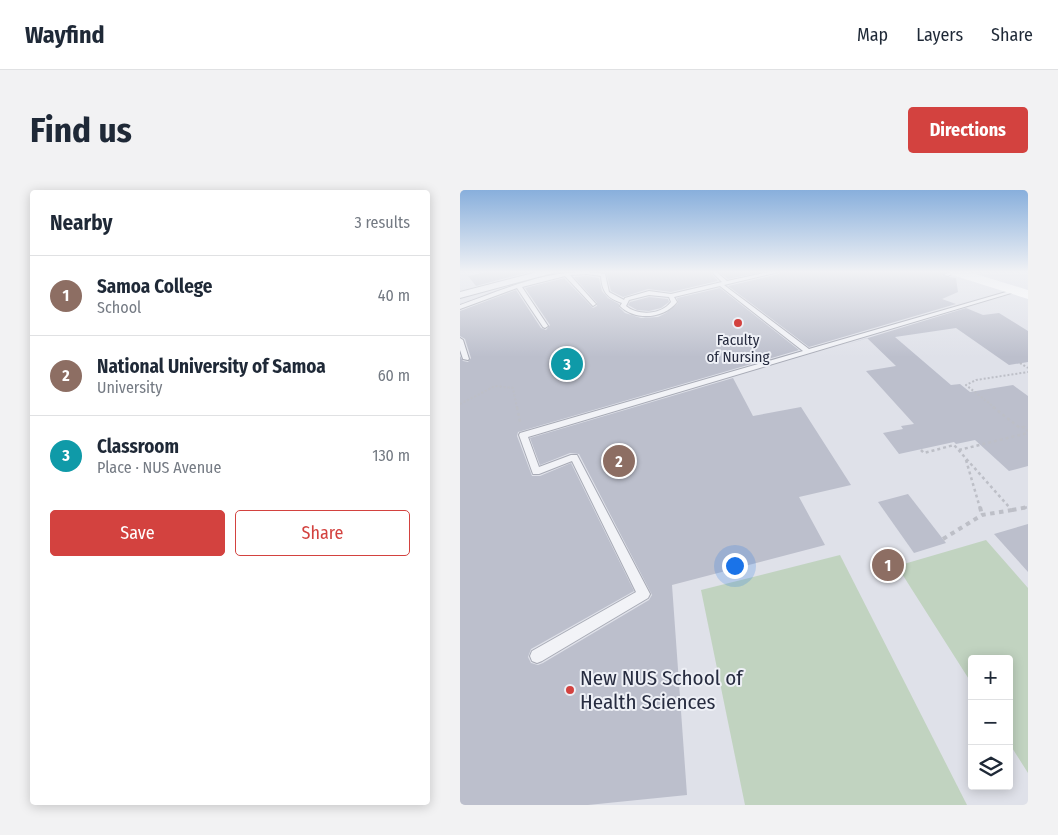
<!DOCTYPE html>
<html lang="en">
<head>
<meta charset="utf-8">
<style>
  :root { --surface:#fff; --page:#f2f2f3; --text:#1f2937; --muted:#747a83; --line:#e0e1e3; --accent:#d3423f }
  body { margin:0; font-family:"Fira Sans Condensed",sans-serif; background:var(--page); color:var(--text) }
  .controls { position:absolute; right:15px; bottom:15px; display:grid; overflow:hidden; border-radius:5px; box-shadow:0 2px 12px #0003 }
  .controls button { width:45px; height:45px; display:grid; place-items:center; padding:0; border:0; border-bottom:1px solid var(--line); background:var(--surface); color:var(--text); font:25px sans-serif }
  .you { position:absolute; left:274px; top:375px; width:18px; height:18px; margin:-12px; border:4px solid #fff; border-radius:50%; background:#1a73e8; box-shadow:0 0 0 8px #1a73e833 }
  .badge { display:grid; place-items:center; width:32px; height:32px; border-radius:50%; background:var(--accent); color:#fff; font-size:16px; font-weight:700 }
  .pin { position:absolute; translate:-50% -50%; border:2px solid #fff; box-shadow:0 1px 5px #0006 }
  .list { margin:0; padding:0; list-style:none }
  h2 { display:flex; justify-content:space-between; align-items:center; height:65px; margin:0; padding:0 20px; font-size:21px }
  h2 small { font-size:16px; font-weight:400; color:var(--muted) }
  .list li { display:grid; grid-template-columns:32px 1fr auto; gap:15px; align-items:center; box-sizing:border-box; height:80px; padding:0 20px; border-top:1px solid var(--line) }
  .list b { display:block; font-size:19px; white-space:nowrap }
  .list p { margin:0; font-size:16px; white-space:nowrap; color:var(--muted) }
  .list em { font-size:16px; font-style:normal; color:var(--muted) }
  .actions { display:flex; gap:10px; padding:15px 20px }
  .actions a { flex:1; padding:11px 0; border:1px solid var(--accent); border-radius:5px; text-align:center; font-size:18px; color:var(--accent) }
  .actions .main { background:var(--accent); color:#fff }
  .icon { flex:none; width:28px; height:28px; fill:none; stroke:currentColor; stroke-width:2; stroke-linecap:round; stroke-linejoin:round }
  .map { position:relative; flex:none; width:568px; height:615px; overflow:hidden; border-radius:5px }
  header { display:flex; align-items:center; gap:30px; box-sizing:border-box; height:70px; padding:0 25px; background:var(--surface); border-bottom:1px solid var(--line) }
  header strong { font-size:24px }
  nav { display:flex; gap:28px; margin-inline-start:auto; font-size:18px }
  .intro { display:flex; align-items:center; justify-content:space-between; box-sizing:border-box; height:120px; padding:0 30px }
  h1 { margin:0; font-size:35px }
  .button { padding:12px 22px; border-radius:5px; background:var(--accent); color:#fff; font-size:18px; font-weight:700 }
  main { display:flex; gap:30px; padding:0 30px }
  aside { flex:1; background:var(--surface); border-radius:5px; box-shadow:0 2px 12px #0003 }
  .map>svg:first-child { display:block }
  .green { fill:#c1d3c0 }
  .building { fill:#bcbfcc }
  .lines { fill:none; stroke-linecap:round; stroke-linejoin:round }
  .lane-casing { stroke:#a8abb6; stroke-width:2 }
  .street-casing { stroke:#a8abb6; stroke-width:2 }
  .path-far2 { stroke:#bdbfc7; stroke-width:2; stroke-dasharray:2 2; stroke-linecap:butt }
  .path-far1 { stroke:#bdbfc7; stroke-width:2.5; stroke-dasharray:3 3; stroke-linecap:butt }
  .path { stroke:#bdbfc7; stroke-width:4; stroke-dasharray:4.5 4.5; stroke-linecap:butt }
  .lane { fill:#f2f3f7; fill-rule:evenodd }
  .street { fill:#f2f3f7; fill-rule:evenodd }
  .secondary { fill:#fff; fill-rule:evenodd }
  .poi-dot { fill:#d3423f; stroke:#eef0f6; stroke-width:2 }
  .labels { text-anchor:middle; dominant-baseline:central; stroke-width:4; stroke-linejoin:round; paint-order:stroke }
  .far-poi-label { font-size:15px; fill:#272c40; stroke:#eef0f6 }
  .near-poi-label { font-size:21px; fill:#272c40; stroke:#eef0f6; text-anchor:start }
</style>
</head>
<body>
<header>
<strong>Wayfind</strong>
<nav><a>Map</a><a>Layers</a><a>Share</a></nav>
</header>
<div class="intro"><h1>Find us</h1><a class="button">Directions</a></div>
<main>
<aside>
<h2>Nearby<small>3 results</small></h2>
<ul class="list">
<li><span class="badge" style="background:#8d6e63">1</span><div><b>Samoa College</b><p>School</p></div><em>40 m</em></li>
<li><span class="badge" style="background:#8d6e63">2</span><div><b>National University of Samoa</b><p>University</p></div><em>60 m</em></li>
<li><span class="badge" style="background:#0f9aa8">3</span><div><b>Classroom</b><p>Place · NUS Avenue</p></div><em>130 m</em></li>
</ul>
<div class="actions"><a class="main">Save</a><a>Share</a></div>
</aside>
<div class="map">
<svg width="568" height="615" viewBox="0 0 568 615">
  <rect width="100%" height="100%" fill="#dfe1e9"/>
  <g class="green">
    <polygon points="526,350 568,398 568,583 549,553 549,469 512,469 512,494 437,376"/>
    <polygon points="380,365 507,615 285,615 241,400"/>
  </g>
  <g class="building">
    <polygon points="33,81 67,81 69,82 16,96 8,86"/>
    <polygon points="130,81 249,81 258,91 211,102 188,99 163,107 151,101 146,83"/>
    <polygon points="257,81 306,81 268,89"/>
    <polygon points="321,81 486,81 482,86 496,88 498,102 482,109 496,114 349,157 268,96 319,84"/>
    <polygon points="127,86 139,88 142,101 148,108 159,114 159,117 165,123 181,128 198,127 206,123 218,113 217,108 260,98 339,160 58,242 57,246 72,286 80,286 111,273 174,401 71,459 68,467 71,473 78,475 83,473 189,410 192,405 119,264 110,263 80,275 70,248 273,188 293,226 341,217 391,295 339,307 365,355 212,395 227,605 128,615 0,615 0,166 3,171 8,172 11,168 5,149 0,146 0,121 56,100 81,138 86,140 90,135 65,98 104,88 133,118 137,116 137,113 114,87"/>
    <polygon points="189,107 208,109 209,112 201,118 189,121 177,120 168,115 170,112"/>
    <polygon points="506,118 523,125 539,123 568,141 568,172 549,175 496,138 435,147 491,195 500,194 510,202 553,195 568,206 568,276 549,281 515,250 496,254 494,252 439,264 423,243 443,239 441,236 454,234 406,181 436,176 407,148 385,155"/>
    <polygon points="448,304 486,353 454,363 418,312"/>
    <polygon points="568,334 568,382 534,344"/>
  </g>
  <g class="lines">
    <defs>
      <g id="lane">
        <path d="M251,81H255L267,91L313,81H319V82L264,95L349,159L553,100L558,101L68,247L79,277L111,265H117L190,404L188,408L82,471L77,473L72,471L70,466L72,461L176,402L112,271L79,284H73L59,245L60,243L343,161L260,96L214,107L217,112C204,129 175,131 160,116L162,113C147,108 142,102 141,86L127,84L110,85L135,113L136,114L133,116L105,86L62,97L88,136L85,138L83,137L57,98L0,119V115C45,99 96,75 145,84L149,102L164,110L165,108L189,101L211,104L262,92ZM189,105L209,107L211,112C201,125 178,126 166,116L169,110Z"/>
        <polygon points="492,81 497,81 488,86 484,85"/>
        <polygon points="0,148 3,150 9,169 8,170 3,169 0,160"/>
      </g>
      <polygon id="street" points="81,81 95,81 93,83 0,108 0,102"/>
    </defs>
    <use href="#lane" class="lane-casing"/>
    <use href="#street" class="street-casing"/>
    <g class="path-far2">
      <polyline points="560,173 568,178"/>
      <polyline points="0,214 35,196 53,198 57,218"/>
      <polyline points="535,218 506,195 516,190 568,182"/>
    </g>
    <g class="path-far1">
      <polyline points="57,217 60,232"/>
      <polyline points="533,217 560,238 564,237 568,241"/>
      <polyline points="461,260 464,263 494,255 550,318"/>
      <polyline points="499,260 568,243"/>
      <polyline points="506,270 520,318"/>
      <polyline points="564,318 568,317"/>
    </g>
    <g class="path">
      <polyline points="520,317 522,325"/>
      <polyline points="552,320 568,317"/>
      <polyline points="483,349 522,325 552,320 549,317"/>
    </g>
    <use href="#lane" class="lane"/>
    <use href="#street" class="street"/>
    <polygon class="secondary" points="488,81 506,81 568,100 568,109 489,84"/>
  </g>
  <linearGradient id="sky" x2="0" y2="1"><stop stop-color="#88afdc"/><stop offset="0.49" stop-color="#f1f2f5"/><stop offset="1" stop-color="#f1f2f5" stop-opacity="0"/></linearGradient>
  <rect width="568" height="167" fill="url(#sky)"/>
  <g class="poi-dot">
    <circle cx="278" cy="133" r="5"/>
    <circle cx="110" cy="500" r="5"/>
  </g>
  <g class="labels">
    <g class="far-poi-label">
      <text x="278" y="150">Faculty<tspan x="278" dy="17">of Nursing</tspan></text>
    </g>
    <g class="near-poi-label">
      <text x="120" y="488">New NUS School of<tspan x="120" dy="24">Health Sciences</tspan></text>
    </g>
  </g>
</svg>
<div class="controls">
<button>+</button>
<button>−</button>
<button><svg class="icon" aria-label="layers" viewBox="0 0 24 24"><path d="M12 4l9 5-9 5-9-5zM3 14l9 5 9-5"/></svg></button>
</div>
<div class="you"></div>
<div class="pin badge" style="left:428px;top:375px;background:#8d6e63">1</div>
<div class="pin badge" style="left:159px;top:271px;background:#8d6e63">2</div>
<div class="pin badge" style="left:107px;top:174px;background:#0f9aa8">3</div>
</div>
</main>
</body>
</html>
